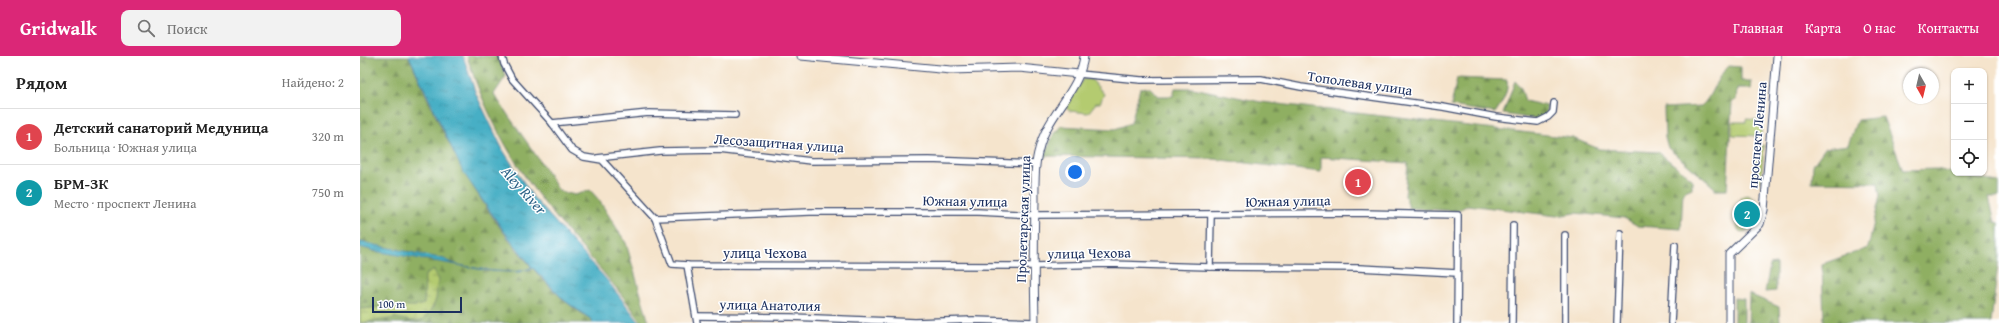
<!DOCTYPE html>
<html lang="ru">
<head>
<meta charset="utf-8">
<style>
  :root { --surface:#fff; --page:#f2f2f2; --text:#222; --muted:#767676; --line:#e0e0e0; --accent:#db2777 }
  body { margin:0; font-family:"Gentium Book Plus",serif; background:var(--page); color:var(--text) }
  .controls { position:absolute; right:12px; top:12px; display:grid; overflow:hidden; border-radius:8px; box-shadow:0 1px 3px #0004 }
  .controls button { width:36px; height:36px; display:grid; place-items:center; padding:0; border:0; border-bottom:1px solid var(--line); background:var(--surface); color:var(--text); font:20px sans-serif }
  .compass { position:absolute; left:1543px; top:12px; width:36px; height:36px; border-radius:50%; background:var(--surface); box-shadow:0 1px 3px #0004; rotate:172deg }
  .scale { position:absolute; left:12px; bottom:10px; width:90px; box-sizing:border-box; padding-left:4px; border:2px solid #1b2f5e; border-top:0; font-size:11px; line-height:14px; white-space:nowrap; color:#1b2f5e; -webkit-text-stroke:3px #fff; paint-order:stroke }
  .you { position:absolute; left:715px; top:116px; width:14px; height:14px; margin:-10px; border:3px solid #fff; border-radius:50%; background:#1a73e8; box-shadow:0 0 0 6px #1a73e833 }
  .badge { display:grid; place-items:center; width:26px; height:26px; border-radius:50%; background:var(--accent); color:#fff; font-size:13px; font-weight:700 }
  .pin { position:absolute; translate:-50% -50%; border:2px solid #fff; box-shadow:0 1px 4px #0006 }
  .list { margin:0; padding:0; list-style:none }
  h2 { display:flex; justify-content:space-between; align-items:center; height:52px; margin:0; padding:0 16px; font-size:17px }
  h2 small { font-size:13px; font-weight:400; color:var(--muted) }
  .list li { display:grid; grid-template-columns:26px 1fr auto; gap:12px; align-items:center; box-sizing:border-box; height:56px; padding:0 16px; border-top:1px solid var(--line) }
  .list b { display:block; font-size:15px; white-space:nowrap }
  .list p { margin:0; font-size:13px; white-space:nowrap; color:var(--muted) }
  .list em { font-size:13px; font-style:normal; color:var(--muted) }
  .icon { flex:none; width:22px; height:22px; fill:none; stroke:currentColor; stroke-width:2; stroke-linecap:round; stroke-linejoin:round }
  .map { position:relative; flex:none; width:1639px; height:267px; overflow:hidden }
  header { display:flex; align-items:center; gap:24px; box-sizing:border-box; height:56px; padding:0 20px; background:var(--accent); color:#fff }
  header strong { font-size:19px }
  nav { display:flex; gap:22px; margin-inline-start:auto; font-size:14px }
  .search { width:280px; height:36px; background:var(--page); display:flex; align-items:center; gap:10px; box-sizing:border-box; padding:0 14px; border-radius:8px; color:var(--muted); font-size:15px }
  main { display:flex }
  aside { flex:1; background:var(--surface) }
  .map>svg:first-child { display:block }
  .grass { fill:#b4cb70; stroke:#687d67 }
  .forest { fill:url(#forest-firs); stroke:#556f60 }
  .wetland { fill:url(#wetland-marsh); stroke:#687d67 }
  .water { fill:url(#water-ripples); stroke:#306f92 }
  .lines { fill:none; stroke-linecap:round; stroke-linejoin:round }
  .minor-casing { stroke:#3c4a6e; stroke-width:8 }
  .tertiary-casing { stroke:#3c4a6e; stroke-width:9 }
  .minor { stroke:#fff; stroke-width:5.5 }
  .tertiary { stroke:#fff; stroke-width:7 }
  .labels { text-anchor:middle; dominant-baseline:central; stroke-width:3; stroke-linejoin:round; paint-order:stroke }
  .street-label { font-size:14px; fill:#1b2f5e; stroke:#fff }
  .water-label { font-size:15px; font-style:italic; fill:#2c6287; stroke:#fff }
</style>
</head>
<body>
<header>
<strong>Gridwalk</strong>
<div class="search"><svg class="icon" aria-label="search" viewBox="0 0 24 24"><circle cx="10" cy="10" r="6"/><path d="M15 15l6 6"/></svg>Поиск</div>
<nav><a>Главная</a><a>Карта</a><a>О нас</a><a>Контакты</a></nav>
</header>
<main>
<aside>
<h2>Рядом<small>Найдено: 2</small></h2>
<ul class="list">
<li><span class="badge" style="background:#e0444e">1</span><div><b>Детский санаторий Медуница</b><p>Больница · Южная улица</p></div><em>320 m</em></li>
<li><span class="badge" style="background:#0f9aa8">2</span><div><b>БРМ-ЗК</b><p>Место · проспект Ленина</p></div><em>750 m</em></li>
</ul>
</aside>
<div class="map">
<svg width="1639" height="267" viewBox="0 0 1639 267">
  <defs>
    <pattern id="forest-firs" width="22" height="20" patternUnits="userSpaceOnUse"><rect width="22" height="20" fill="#8faf62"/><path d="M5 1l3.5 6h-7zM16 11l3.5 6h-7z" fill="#748f54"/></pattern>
    <pattern id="wetland-marsh" width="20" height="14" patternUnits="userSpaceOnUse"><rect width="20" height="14" fill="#b4cb70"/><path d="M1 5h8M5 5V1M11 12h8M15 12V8" fill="none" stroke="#92a55f"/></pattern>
    <pattern id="water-ripples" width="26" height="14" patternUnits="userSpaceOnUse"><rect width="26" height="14" fill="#46afc5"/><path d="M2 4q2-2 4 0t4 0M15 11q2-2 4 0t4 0" fill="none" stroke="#3a8fa3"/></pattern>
  </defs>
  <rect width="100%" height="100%" fill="#fff"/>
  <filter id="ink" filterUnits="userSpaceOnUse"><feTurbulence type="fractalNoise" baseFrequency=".025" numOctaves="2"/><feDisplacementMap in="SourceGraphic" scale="8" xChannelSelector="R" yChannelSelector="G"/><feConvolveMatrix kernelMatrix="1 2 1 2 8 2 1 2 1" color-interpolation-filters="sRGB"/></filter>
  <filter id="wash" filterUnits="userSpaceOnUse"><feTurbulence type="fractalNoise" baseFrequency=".012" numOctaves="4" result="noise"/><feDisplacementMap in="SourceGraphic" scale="16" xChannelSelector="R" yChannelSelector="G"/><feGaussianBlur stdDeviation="0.9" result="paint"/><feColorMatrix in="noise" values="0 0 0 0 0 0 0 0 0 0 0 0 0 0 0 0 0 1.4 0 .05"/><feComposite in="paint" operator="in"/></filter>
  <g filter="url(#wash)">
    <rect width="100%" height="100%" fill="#f5e4cc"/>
    <g class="grass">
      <polygon points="723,23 732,24 744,38 740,47 736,47 728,57 710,55 706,52"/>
      <polygon points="1386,63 1402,64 1401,80 1372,79 1372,66 1386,66"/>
      <polygon points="1404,89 1401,125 1392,124 1400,90"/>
      <path d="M1388,139L1395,144C1395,155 1396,174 1382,176L1379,175C1373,165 1377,149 1383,140Z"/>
    </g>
    <g class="forest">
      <path d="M0,0H49C86,89 132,179 205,245C213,252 223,258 232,264L233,267H0Z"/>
      <path d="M107,0H137L146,20L134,38C155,71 179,101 199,135L215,139L230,134L239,144L266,187L289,267H282C250,219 207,179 173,132C145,93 121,46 107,0Z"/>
      <path d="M1369,10L1381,11V25H1392L1391,33H1377L1376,44L1372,46L1367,134H1355V132L1308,92L1305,81L1304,52L1341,50C1351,43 1356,20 1369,10Z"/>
      <path d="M1097,22L1147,24C1149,36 1142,47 1135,57L1091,50Z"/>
      <polygon points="1155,25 1161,32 1165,45 1187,50 1185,60 1175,63 1143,58"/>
      <polygon points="789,31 799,40 813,40 815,32 833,32 901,46 1213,82 1239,93 1298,96 1332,123 1332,132 1323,136 1321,173 1278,170 1264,162 1215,157 1197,160 1108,149 1097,155 1049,152 1045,140 1048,107 961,101 961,116 853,103 685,100 694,77 701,70 755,73 771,67 780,32"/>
      <polygon points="1523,61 1543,114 1577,113 1612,122 1639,126 1639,141 1629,141 1635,166 1639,167 1639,200 1631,267 1464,267 1462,208 1508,192 1520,140 1518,127 1452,126 1453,109 1465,92 1488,89 1497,64"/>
      <polygon points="1416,208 1416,235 1405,236 1410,209"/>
      <polygon points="1389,238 1419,251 1420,267 1388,267"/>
      <polygon points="1374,242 1384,243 1384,267 1374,267"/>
    </g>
    <polygon class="wetland" points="74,214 78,224 76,243 73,251 63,264 57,266 36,262 0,267 0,253 33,250 56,250 64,248 65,219"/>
    <path class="water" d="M49,0H103L116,38L143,94L173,141L247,224L280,267H233L232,264L205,245L173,212L159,216L133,215L15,195L0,191V186L84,203C88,205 88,206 92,207C111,213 155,221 172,211L143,174L103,116Z"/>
  </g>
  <g filter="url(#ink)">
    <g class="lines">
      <defs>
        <g id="minor">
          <polyline points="142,0 144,8 152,23 192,67 212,94 224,101 242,104 295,162 312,208 327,209 674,210 748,208 850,211 999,212 1097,217"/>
          <polyline points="719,18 781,24 901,23 941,31 1083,51 1136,61 1178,66 1188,61 1193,56 1194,47"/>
          <polyline points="192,67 289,57 375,59"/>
          <polyline points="237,102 300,95 359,94 451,105 569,104 676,108"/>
          <polyline points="295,162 450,156 618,156 675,159 1001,157 1098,159 1097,267"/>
          <polyline points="1205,179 1205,267"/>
          <polyline points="327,209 337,267"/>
          <polyline points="850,211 851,159"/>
          <polyline points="336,260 431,261 555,266 613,264 675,266"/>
          <polyline points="1152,267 1153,169"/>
          <polyline points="1257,267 1260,177"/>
          <polyline points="1311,267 1315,189"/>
        </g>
        <g id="tertiary">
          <polyline points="441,0 591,14 659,12 719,18"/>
          <path d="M675,267C674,226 674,185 675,145C675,128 674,109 679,93C687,59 720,35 724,0"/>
          <polyline points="1369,267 1369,198 1400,168 1404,154 1417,0"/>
        </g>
      </defs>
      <use href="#minor" class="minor-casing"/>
      <use href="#tertiary" class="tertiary-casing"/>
      <use href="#minor" class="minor"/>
      <use href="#tertiary" class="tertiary"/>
    </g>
  </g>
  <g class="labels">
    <g class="street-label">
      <text transform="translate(1000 27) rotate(8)">Тополевая улица</text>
      <text transform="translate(1397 79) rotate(-85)">проспект Ленина</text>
      <text transform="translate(419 87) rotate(4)">Лесозащитная улица</text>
      <text transform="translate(605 145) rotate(1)">Южная улица</text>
      <text transform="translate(928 145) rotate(-1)">Южная улица</text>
      <text transform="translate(663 163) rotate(-88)">Пролетарская улица</text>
      <text x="405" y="197">улица Чехова</text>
      <text transform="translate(729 197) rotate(-1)">улица Чехова</text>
      <text transform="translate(410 249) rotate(1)">улица Анатолия</text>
    </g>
    <g class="water-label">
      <text transform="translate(164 134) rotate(48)">Aley River</text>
    </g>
  </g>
</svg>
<div class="controls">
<button>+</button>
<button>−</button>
<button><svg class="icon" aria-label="locate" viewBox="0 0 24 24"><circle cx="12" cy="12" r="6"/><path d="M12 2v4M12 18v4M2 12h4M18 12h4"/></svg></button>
</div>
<svg class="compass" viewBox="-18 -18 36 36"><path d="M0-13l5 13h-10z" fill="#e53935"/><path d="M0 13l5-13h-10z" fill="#767676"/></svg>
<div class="scale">100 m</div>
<div class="you"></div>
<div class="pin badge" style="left:998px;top:126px;background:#e0444e">1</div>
<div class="pin badge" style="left:1387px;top:158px;background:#0f9aa8">2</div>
</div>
</main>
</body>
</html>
